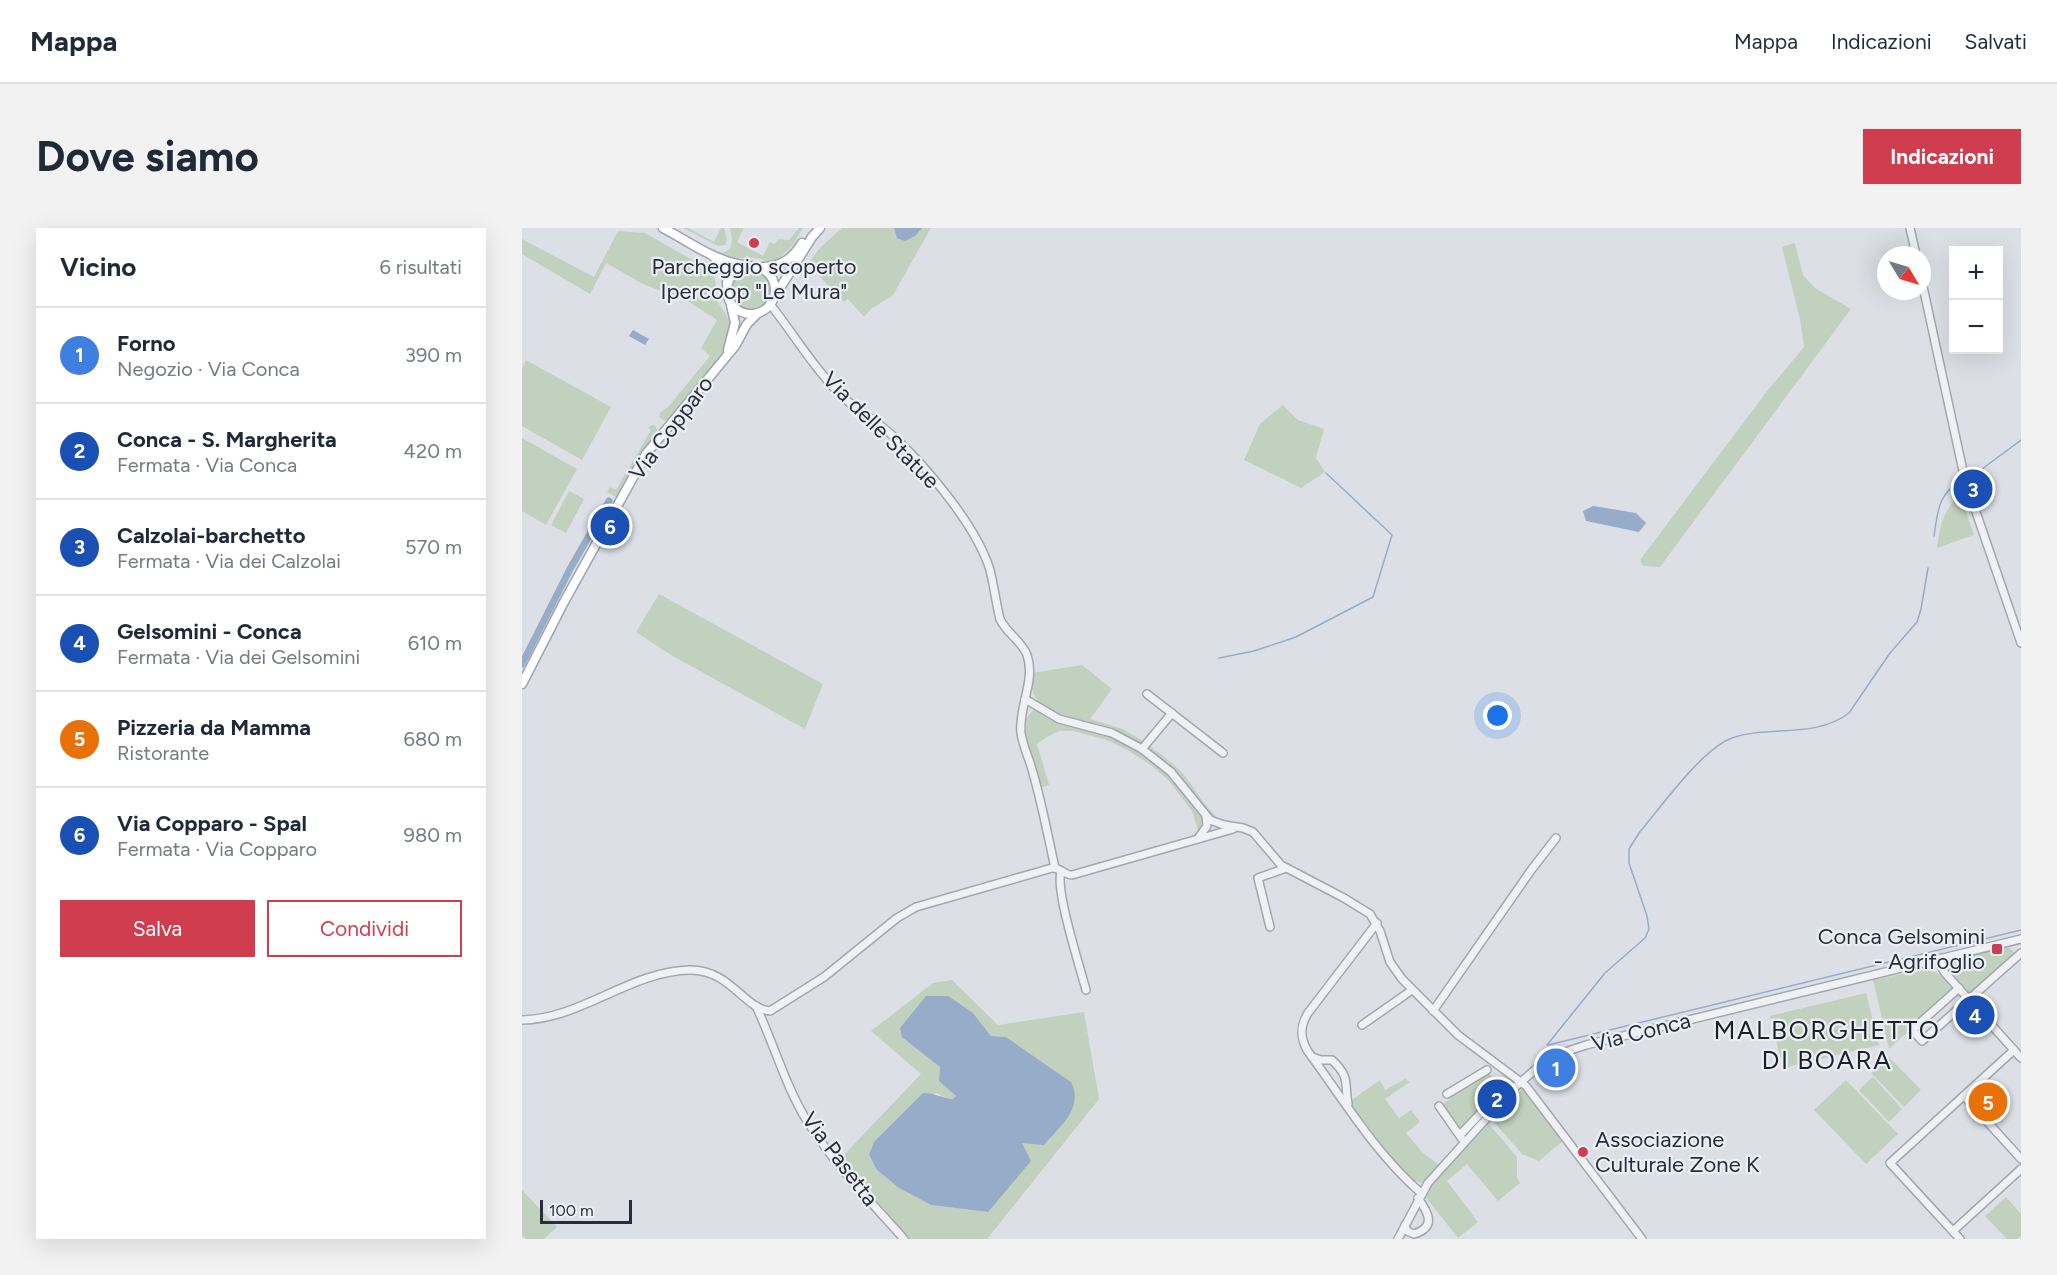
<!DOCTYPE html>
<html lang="it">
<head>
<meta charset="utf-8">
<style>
  :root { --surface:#fff; --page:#f2f2f3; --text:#1f2937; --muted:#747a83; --line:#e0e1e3; --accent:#cf3d4f }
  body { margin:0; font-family:Figtree,sans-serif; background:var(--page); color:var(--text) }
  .controls { position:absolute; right:18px; top:18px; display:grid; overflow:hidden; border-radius:0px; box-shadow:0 6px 24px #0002 }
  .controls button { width:54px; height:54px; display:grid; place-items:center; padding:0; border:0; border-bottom:2px solid var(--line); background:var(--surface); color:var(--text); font:30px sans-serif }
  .compass { position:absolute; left:1355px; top:18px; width:54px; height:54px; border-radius:50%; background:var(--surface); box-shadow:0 6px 24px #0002; rotate:128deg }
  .scale { position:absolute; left:18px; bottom:15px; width:92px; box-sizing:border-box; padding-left:6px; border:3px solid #262d3d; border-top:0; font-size:16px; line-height:21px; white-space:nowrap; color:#262d3d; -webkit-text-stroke:4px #ebeff4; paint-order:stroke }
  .you { position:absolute; left:976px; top:488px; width:21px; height:21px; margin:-15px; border:4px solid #fff; border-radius:50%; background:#1a73e8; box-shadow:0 0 0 9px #1a73e833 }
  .badge { display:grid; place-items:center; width:39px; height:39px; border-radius:50%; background:var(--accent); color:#fff; font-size:20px; font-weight:700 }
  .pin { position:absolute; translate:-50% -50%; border:3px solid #fff; box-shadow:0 2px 6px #0006 }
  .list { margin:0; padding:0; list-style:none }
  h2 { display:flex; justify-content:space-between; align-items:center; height:78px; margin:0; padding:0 24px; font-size:26px }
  h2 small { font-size:20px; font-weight:400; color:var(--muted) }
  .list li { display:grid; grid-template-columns:39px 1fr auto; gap:18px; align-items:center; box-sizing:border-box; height:96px; padding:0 24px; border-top:2px solid var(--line) }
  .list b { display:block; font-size:22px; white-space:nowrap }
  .list p { margin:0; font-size:20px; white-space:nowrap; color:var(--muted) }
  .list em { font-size:20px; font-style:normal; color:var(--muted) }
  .actions { display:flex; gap:12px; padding:18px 24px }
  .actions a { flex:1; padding:14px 0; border:2px solid var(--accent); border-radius:0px; text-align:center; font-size:21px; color:var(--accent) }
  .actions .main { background:var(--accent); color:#fff }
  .map { position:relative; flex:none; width:1499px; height:1011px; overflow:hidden; border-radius:0px }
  header { display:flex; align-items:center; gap:36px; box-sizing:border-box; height:84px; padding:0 30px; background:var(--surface); border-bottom:2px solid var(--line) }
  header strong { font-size:28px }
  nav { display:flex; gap:33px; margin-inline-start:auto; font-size:21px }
  .intro { display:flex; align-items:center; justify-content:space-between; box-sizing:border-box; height:144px; padding:0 36px }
  h1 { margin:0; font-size:42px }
  .button { padding:15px 27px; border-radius:0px; background:var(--accent); color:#fff; font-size:21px; font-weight:700 }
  main { display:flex; gap:36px; padding:0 36px }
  aside { flex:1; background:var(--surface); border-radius:0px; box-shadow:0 6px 24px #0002 }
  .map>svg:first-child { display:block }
  .green { fill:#c1d1bd; fill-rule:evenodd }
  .water { fill:#96acc8 }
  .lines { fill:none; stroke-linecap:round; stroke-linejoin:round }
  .stream { stroke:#96acc8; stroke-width:1.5 }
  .canal { stroke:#96acc8; stroke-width:7 }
  .minor-casing { stroke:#a2a7b0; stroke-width:10 }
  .major-casing { stroke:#9ba4b2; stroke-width:11 }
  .minor { stroke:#eff1f5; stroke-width:7 }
  .major { stroke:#fff; stroke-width:8 }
  .poi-dot { fill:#cf3d4f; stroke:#ebeff4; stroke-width:2 }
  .labels { text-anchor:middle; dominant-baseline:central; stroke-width:4.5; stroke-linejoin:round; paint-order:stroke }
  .poi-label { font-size:22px; fill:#262d3d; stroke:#ebeff4 }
  .street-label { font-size:22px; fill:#262d3d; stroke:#ebeff4 }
  .quarter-label { font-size:26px; letter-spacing:1.5px; fill:#181f2d; stroke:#ebeff4 }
</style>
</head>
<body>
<header>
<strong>Mappa</strong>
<nav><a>Mappa</a><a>Indicazioni</a><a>Salvati</a></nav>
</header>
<div class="intro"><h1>Dove siamo</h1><a class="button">Indicazioni</a></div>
<main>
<aside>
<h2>Vicino<small>6 risultati</small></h2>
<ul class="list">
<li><span class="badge" style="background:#3f7fe0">1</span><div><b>Forno</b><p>Negozio · Via Conca</p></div><em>390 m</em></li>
<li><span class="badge" style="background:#1a4fb4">2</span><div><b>Conca - S. Margherita</b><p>Fermata · Via Conca</p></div><em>420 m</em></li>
<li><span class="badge" style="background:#1a4fb4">3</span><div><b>Calzolai-barchetto</b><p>Fermata · Via dei Calzolai</p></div><em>570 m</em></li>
<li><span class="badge" style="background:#1a4fb4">4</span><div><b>Gelsomini - Conca</b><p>Fermata · Via dei Gelsomini</p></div><em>610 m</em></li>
<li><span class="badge" style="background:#e8710a">5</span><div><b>Pizzeria da Mamma</b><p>Ristorante</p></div><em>680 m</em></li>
<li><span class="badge" style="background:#1a4fb4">6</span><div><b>Via Copparo - Spal</b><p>Fermata · Via Copparo</p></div><em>980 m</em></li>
</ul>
<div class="actions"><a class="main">Salva</a><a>Condividi</a></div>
</aside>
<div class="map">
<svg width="1499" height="1011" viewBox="0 0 1499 1011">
  <rect width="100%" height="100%" fill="#dce0e6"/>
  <g class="green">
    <polygon points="161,0 166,0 192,14 199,0 202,0 205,11 203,17 196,18"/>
    <path d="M208,0H222L215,14L241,28L248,14L253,16L256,11L267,12L277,0H281L270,18L259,28L260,32C246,37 244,31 231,30C214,29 214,34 196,25L203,24L209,19L210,10Z"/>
    <polygon points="320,0 409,0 371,67 349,81 342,89 326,71 322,74 286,36 298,20"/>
    <path d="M96,3L123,5L188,42C196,52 193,63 196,74C198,79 202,82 204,87C213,101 204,120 196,133L149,189L143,193L137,189L138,185L147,178L188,128L179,120L195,92L169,75L121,56L84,35L68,66L0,26V11L72,49Z"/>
    <polygon points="1273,15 1281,47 1293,60 1329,81 1138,339 1121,338 1118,332 1246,162 1282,119 1278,91 1260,19"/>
    <circle cx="229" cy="62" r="19"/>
    <polygon points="4,132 89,179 60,232 0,198 0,140"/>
    <polygon points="761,177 776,192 802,201 794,230 803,244 779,260 722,232 738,196"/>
    <polygon points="130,197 134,198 135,203 120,224 94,269 85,264 88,259 94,262 129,202 126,200"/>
    <polygon points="0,210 55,241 24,297 0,283"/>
    <polygon points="47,263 62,271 44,305 29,297"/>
    <path d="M1438,267L1452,307L1415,320C1418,299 1421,281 1438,267Z"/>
    <polygon points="137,366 301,456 283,501 149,427 114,404"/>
    <path d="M560,437L590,461L568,491L601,501L621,513L618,516C606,509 593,503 579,498C548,489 511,491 508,449H511L510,445Z"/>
    <path d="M512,482L532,494L583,506L618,524L643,543L657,557L681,590L683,595L677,606L670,583L647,553L629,537L605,522L585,512L551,503H537L525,509L515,516L527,557L519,560C514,540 490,496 512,482Z"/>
    <path d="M626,517C639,526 652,536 663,548C674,562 682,578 696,590L686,585L647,537L624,520Z"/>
    <polygon points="1482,719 1488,720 1493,726 1446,768 1426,743 1425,739 1430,732"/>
    <polygon points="1407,741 1417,746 1431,762 1367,821 1351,752"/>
    <path d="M430,752L476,797L562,784L577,871L465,1011H387L330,948L318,931L399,846L349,803L411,755ZM451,785L469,808L484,809L549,854L499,915L466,984L409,977L377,960L355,942L347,927L414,865L424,870L431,871L434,868L417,853L418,839Z"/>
    <polygon points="1344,765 1357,817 1261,840 1248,788"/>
    <polygon points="1366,828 1399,862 1382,879 1349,845"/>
    <polygon points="965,842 980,863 938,907 917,878 928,871 925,866"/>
    <polygon points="1351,849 1380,881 1367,894 1337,862"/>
    <polygon points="883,851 888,854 863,871 877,890 889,882 898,894 884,905 900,924 917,937 900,955 890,952 879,943 827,874 858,852 863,862"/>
    <polygon points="1324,852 1376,906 1344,936 1292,882"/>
    <polygon points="1001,860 1041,913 1017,933 1000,926 970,892"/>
    <polygon points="967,896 995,929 995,950 998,955 976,973 945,936 925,953 956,994 936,1010 902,967 928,935"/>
    <polygon points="0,962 35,999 22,1011 4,1011 0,1007"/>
    <polygon points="1484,969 1499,986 1499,1008 1495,1011 1485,1011 1463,988"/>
  </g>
  <g class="water">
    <polygon points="372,0 400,0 393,8 383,13 375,10"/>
    <polygon points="111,102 127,111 123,117 107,108"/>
    <polygon points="1071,278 1114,285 1124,295 1117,304 1064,293 1061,283"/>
    <path d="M404,768H426L451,785L469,808L484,809L549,854C562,881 538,898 522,917L500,915L509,933L466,984L409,977L377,960L355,942L347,927L352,914L401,865C413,865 420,870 431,871L434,868L417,853L418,839L380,809L378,800Z"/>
  </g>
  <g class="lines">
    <g class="stream">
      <polyline points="1445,249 1456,244 1499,212"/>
      <path d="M1412,308C1416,281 1416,266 1441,251"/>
      <polyline points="697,430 732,423 774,409 851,369 870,307 804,245"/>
      <path d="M1025,817L1083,745L1123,710L1127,701L1125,688L1107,635V621L1117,605C1138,580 1181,520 1210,510C1247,497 1293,511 1327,485L1368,425L1395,394L1399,381L1406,340"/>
      <polyline points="1026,817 1499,702"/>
    </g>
    <polyline class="canal" points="0,436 48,341 87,273"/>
    <defs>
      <g id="minor">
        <polyline points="1388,0 1394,27"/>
        <polyline points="1400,54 1443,252 1499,415"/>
        <path d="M248,76C271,105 295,145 322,170C337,184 357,194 372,209C405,239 455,299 468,342C472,358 474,375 478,391C484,405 500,413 505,427C514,452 496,480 499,505C501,519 508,532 511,545C520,576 526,608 533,640"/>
        <polyline points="625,466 701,525"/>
        <polyline points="503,471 537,491 590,505 620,521 649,544 688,592 702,597 721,600 731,604 759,637 822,670 848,686 858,703 868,734 880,751 936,807 1004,858 1120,1011"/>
        <polyline points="620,521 650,485"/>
        <polyline points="677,609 685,598 684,588"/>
        <path d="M539,644C533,662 558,739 564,762"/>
        <path d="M855,695L786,785C778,798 778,809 785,822C821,871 853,925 899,965"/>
        <polyline points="748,699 736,650 764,640"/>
        <polyline points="1419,730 1419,738 1423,745 1499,830"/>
        <polyline points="1437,760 1390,802 1400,813 1499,725"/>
        <path d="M234,778C252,816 263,857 285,893C312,936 348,973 382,1011"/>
        <polyline points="911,783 1010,641 1034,610"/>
        <path d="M0,792C59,791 109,743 168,742C209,742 222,781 248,783L302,749L375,690L394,679L530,640C538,639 542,647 550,647L711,601"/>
        <polyline points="840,797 890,762"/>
        <path d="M790,829L799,832H810C829,850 822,855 826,876"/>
        <polyline points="925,866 965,842"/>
        <polyline points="1442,868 1499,931"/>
        <polyline points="917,878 940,911"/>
        <polyline points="938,907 974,869"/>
        <path d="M883,997L885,1003L892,1006C915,999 906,984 896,970"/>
        <polyline points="1431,1003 1499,941"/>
        <polyline points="876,1011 906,955 992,860 1023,833 1046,823 1064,817 1499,711"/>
        <polyline points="1438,1011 1368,935 1492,822"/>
      </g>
      <g id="major">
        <path d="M141,0C166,13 194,34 222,37"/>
        <path d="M191,28C198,36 207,45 205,55"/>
        <circle cx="229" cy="62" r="24"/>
        <path d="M240,39C259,39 270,31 280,15"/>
        <polyline points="253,68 290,9 298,0"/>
        <polyline points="206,122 213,95 209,77"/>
        <polyline points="0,456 42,374 124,226 213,118 225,96 236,85"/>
      </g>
    </defs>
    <use href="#minor" class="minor-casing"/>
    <use href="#major" class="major-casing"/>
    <use href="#minor" class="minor"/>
    <use href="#major" class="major"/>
  </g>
  <g class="poi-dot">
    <circle cx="232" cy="15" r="6"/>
    <rect x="1469" y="715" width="12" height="12" rx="3"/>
    <circle cx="1061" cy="924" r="6"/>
  </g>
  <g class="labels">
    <g class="poi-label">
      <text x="232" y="38">Parcheggio scoperto<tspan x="232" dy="25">Ipercoop "Le Mura"</tspan></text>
      <text x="1463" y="708" text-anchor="end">Conca Gelsomini<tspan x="1463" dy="25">- Agrifoglio</tspan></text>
      <text x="1073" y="911" text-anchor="start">Associazione<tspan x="1073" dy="25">Culturale Zone K</tspan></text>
    </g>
    <g class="street-label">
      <text transform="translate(149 200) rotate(-53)">Via Copparo</text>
      <text transform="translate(359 202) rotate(45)">Via delle Statue</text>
      <text transform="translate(1119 804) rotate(-14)">Via Conca</text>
      <text transform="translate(318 931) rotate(53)">Via Pasetta</text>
    </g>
    <g class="quarter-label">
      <text x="1305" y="802">MALBORGHETTO<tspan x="1305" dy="30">DI BOARA</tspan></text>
    </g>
  </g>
</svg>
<div class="controls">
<button>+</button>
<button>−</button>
</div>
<svg class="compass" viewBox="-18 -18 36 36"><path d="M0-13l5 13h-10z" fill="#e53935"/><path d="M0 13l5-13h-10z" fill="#747a83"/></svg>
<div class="scale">100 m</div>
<div class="you"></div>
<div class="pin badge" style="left:1034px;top:840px;background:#3f7fe0">1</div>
<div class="pin badge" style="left:975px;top:871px;background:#1a4fb4">2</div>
<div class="pin badge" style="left:1451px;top:261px;background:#1a4fb4">3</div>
<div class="pin badge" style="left:1453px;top:787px;background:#1a4fb4">4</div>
<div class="pin badge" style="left:1466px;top:874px;background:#e8710a">5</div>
<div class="pin badge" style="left:88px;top:298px;background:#1a4fb4">6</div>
</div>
</main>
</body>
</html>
